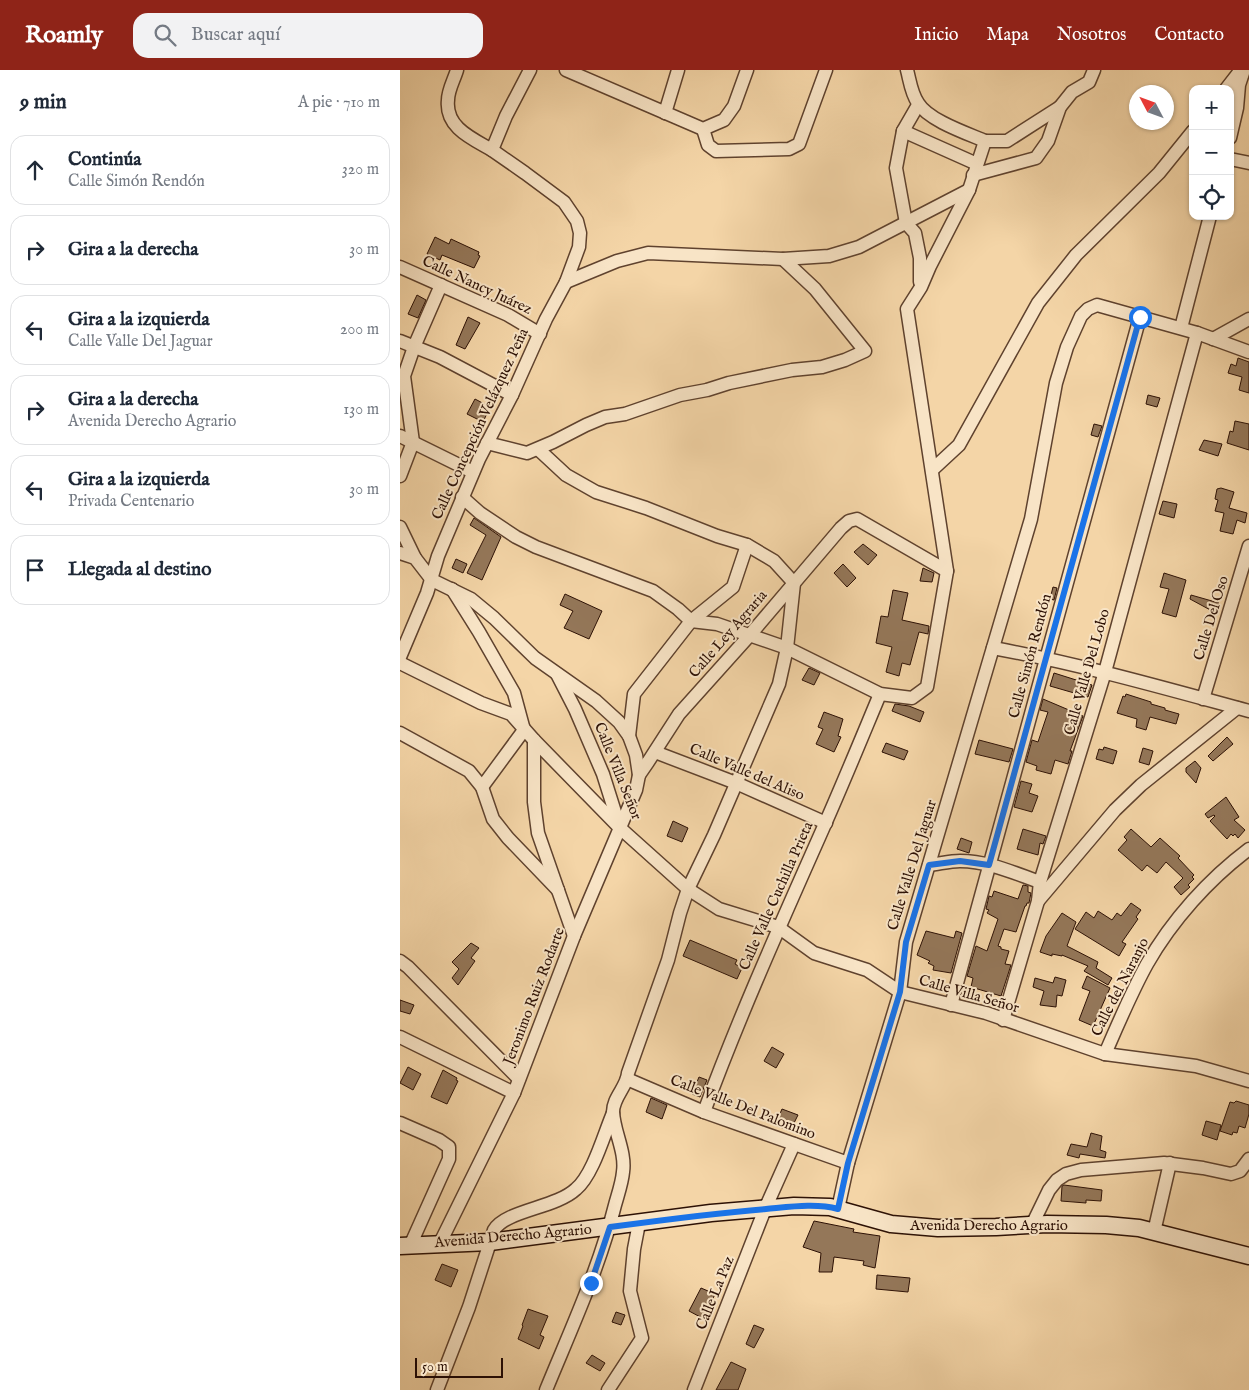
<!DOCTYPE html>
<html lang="es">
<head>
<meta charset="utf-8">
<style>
  :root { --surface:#fff; --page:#f2f2f3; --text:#1f2937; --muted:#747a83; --line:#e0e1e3; --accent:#8f2418 }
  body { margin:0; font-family:"IM FELL English",serif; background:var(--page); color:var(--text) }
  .controls { position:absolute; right:15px; top:15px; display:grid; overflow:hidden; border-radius:10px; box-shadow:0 1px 4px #0004 }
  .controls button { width:45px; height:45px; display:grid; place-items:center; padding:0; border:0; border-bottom:1px solid var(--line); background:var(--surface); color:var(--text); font:25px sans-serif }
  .compass { position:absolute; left:729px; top:15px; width:45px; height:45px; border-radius:50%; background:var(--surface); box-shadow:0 1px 4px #0004; rotate:311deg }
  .scale { position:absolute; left:15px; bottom:12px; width:88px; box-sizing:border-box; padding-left:5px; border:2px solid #2d1105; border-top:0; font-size:14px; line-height:18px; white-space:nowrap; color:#2d1105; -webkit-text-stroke:4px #f8e4c6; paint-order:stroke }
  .stop { position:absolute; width:15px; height:15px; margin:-11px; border:4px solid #1a73e8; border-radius:50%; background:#fff }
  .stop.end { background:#1a73e8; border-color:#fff; box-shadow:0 1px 5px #0008 }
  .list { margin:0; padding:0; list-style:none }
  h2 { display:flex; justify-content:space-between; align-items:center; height:65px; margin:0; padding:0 20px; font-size:21px }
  h2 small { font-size:16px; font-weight:400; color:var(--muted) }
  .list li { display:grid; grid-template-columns:32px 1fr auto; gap:15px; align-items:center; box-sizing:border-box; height:70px; margin:0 10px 10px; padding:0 10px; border:1px solid var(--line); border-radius:15px }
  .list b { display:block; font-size:19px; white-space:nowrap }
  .list p { margin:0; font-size:16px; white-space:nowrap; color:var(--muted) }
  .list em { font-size:16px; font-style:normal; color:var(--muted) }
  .icon { flex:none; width:28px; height:28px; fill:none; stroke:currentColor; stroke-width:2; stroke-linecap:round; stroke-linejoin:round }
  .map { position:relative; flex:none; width:849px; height:1320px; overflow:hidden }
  header { display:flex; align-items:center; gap:30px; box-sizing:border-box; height:70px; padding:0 25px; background:var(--accent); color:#fff }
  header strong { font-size:24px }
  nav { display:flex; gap:28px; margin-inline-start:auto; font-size:18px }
  .search { width:350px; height:45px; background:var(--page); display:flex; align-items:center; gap:12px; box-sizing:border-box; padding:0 18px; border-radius:15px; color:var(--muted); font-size:19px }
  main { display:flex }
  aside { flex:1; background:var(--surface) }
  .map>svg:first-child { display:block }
  .building { fill:#947759; stroke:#2d1105 }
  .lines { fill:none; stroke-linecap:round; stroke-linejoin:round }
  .street-casing { stroke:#5f422e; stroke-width:15 }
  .secondary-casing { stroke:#2d1105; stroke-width:19 }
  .street { stroke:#f8e4c6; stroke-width:12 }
  .secondary { stroke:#f8e4c6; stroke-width:16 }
  .route { stroke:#1a73e8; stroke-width:6 }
  .labels { text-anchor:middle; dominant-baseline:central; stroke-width:4; stroke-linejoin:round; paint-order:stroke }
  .street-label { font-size:15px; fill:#2d1105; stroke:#f8e4c6 }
</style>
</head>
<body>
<header>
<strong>Roamly</strong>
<div class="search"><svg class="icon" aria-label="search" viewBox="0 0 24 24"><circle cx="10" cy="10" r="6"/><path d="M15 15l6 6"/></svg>Buscar aquí</div>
<nav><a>Inicio</a><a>Mapa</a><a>Nosotros</a><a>Contacto</a></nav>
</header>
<main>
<aside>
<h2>9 min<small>A pie · 710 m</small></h2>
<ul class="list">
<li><svg class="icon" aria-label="ahead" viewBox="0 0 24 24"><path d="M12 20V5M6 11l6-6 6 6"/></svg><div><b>Continúa</b><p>Calle Simón Rendón</p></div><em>320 m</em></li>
<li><svg class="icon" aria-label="right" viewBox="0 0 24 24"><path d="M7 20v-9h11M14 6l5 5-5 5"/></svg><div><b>Gira a la derecha</b></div><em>30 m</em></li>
<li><svg class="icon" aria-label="left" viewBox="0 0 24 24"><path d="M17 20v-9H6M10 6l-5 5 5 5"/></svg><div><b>Gira a la izquierda</b><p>Calle Valle Del Jaguar</p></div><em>200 m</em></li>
<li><svg class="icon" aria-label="right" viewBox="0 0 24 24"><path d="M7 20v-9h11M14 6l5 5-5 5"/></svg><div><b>Gira a la derecha</b><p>Avenida Derecho Agrario</p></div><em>130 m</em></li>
<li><svg class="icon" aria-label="left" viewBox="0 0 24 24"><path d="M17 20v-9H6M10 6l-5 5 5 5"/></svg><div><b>Gira a la izquierda</b><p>Privada Centenario</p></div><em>30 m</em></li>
<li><svg class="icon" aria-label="arrive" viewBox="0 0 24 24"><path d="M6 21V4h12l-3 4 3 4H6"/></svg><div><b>Llegada al destino</b></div></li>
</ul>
</aside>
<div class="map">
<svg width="849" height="1320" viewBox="0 0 849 1320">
  <rect width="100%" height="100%" fill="#f4d5a7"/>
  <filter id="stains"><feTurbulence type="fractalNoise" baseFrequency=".004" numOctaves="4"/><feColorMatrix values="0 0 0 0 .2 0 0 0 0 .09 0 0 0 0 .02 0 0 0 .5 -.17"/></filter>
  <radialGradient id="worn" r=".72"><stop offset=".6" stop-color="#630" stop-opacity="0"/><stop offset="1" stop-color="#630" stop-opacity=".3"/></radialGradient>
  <g class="building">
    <polygon points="35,167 49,174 51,169 79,182 78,185 80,186 74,198 42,185 40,190 27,184"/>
    <polygon points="17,225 26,230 18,248 8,244"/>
    <polygon points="68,247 80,253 65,279 56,275"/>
    <polygon points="838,288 849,292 849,323 839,320 842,307 828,303 831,294 836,296"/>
    <polygon points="748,325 760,328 757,337 746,334"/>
    <polygon points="75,329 90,337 83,352 67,344"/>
    <polygon points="835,351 849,354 849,380 827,373 830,361 833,362"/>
    <polygon points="694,354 702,356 698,367 691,365"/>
    <polygon points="804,370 822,374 818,386 799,380"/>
    <polygon points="821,418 834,422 829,438 847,443 845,453 837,450 833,464 820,461 824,443 815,441 818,430 815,429 817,419"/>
    <polygon points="763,431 777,434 774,448 759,444"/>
    <polygon points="74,448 101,467 82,510 67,503 86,465 70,455"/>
    <polygon points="463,474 477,485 468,495 454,482"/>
    <polygon points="56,489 67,494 63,503 52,498"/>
    <polygon points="443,494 456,508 447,517 434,503"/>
    <polygon points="523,498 534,503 532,512 520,511"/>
    <polygon points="764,503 786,510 776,547 762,543 769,519 760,517"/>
    <polygon points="653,517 657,518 654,530 650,529"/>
    <polygon points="493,520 508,523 502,550 529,556 528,564 519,562 510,595 502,593 499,606 486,602 492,577 476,573 481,546 488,547"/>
    <polygon points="165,524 202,541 189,569 164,558 173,541 160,535"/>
    <polygon points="791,525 819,533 814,542 790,529"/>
    <polygon points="409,598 420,603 414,615 402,610"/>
    <polygon points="654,603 692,615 688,627 650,616"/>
    <polygon points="726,624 751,632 751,634 765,638 765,640 779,644 776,654 750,647 746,660 736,657 737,649 717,643 723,626 725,627"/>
    <polygon points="643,629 683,646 670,681 672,681 668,694 655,690 651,704 636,700 637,696 626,692 632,670 638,672 648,642 640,640"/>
    <polygon points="495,634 509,636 524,642 520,652 492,641"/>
    <polygon points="424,642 443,649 438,666 441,667 434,682 416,674 423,659 418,657"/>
    <polygon points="827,667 833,674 813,691 808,686"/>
    <polygon points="579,670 613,679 609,692 575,684"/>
    <polygon points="486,673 508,681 504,690 482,682"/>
    <polygon points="704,677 717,681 713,694 696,689 699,679 703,680"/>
    <polygon points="743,678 753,681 749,695 739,692"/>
    <polygon points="795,691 801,698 796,713 786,702 786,698"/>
    <polygon points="621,711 632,714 629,723 638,726 632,742 614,737"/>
    <polygon points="826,727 839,747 834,750 845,760 838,768 835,764 833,766 831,764 827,769 810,751 815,746 814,745 808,748 805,744"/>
    <polygon points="273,751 288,758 282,772 267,766"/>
    <polygon points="623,759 646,766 643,774 640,773 638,785 617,779"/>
    <polygon points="731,759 751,777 760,768 780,786 778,788 794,805 792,807 794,809 788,815 790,817 781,825 774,817 783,808 766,792 757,803 747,795 742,801 718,780 727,770 724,767"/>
    <polygon points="561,768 572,772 569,783 557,779"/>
    <polygon points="623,815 628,816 628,822 631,823 629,833 627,833 626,836 625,836 616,862 604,859 598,876 601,877 601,879 609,881 605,894 611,895 601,926 571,917 573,908 567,906 576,876 587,881 598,849 587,843 589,840 586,839 589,826 592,827 594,821 618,829"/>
    <polygon points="731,833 741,840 736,847 738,849 722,872 726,874 719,886 675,859 686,842 694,848 698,841 712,850 717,843 721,846"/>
    <polygon points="662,843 676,852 667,876 698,892 696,898 712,908 708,915 684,901 688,896 662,885 662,886 652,884 652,886 640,882 646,866"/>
    <polygon points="526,861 554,868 556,861 562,863 551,903 533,900 534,896 528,893 530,891 517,885"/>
    <polygon points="290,870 337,890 335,894 342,898 337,909 283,886"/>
    <polygon points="71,873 79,878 71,888 75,891 58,915 52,908 59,899 52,892"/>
    <polygon points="687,906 710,918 693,956 679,950 690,921 682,918"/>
    <polygon points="655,907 666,910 662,926 657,925 656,937 640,935 644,921 633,917 635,908 653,913"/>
    <polygon points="0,930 14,935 10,944 0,941"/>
    <polygon points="372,977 384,984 376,998 364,991"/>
    <polygon points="8,997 21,1004 13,1020 0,1013"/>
    <polygon points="43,1000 57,1008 56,1010 58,1011 47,1034 31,1027"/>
    <polygon points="299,1007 307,1010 300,1027 292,1024"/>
    <polygon points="251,1028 267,1035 262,1049 246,1042"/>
    <polygon points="836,1031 849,1035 849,1044 845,1058 839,1056 837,1063 833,1062 832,1065 820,1061 830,1032 834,1033"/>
    <polygon points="382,1039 398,1045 390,1061 375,1055"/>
    <polygon points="806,1051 821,1055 817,1070 802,1065"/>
    <polygon points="691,1063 702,1066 700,1080 706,1082 705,1088 680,1084 679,1088 667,1085 671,1074 687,1077"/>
    <polygon points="664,1115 702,1120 701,1131 686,1130 686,1133 661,1131 662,1116"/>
    <polygon points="414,1151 454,1159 453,1162 480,1166 475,1198 463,1195 464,1191 434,1187 432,1202 419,1202 421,1183 403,1177"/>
    <polygon points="42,1194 58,1200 51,1217 35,1210"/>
    <polygon points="477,1205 510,1208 508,1222 476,1219"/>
    <polygon points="301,1218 315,1224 304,1249 289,1241"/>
    <polygon points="128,1239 148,1246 140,1265 144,1267 139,1279 118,1269 123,1256 122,1255"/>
    <polygon points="216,1242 225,1245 221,1255 212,1252"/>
    <polygon points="354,1255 364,1259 354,1278 346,1274"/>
    <polygon points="192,1285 205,1293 200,1301 186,1293"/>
    <polygon points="331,1292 346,1299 338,1320 316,1320"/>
  </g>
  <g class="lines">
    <defs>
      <g id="street">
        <path d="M57,0C54,10 48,20 48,30C45,57 71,68 92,80"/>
        <polyline points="166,0 303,59 324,50 334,36 347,0"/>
        <polyline points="826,19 840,1"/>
        <polyline points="518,35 503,61 496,98 506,153 515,163 520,188 520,212"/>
        <polyline points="265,43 278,0"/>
        <polyline points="303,59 308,75 316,81 389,79 399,74 426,0"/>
        <polyline points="503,61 577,94"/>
        <polyline points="830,68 837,38 839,15 844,0"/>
        <polyline points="585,71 607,71 660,37"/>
        <polyline points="830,89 849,93"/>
        <polyline points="573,105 636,88 648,71 660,37 672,22 689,12 694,0"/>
        <polyline points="0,197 108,245 140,264"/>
        <polyline points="166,212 217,191 248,183 383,189 429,186 459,177 569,120"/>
        <polyline points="781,258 810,146"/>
        <polyline points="813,269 849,249"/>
        <polyline points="0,271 40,287 112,325"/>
        <polyline points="0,366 73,402"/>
        <polyline points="87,373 127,383 153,372 186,355 205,347 225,344 280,325 307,320 329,313 392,300 422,297 445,290 465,281 415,219 383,189"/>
        <path d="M138,379L166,405L196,422L246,438L317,466L347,475L374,491L394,513L387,578L379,614L314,765L288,819L280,843L268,890L228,1003C227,1017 213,1027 213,1042C214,1062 226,1082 223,1102C222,1113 218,1124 215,1135C199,1199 171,1259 146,1320"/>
        <polyline points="532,400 559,375 638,233 676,185 759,103 793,61"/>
        <polyline points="0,406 13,372 4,306 14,277 41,215"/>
        <path d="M62,427L80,443L116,467L136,477L253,521L278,539L291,551L317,554L387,578L480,624L512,628L527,617L547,501L507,239L521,217L530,196L569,120L585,71C566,63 528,50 518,33C511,23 510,11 507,0"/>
        <polyline points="0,457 15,488"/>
        <polyline points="0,483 15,488 32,510 71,529 94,548 135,588 196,631 219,652 229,666 236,685 239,705 236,720 174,866 114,1023 40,1173"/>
        <polyline points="52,519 79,562 114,623 124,660 82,717"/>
        <path d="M593,578C680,594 764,618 849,641"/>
        <polyline points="0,587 27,523 38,486 79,389 112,325 146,249 166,212 179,177 180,163 177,151 164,132 125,103 92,80 106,46 130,0"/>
        <polyline points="0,593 81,633 111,644 134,670 218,756"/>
        <polyline points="157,604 175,639 203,704 220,758 288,819 319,839 378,857 414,883 467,900 500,922 586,943 705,984 796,996 849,1011"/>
        <polyline points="803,629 849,476"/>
        <polyline points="0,663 69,701 82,717 93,749 108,768 158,820"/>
        <polyline points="229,666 234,624 291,551 333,517 347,475"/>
        <polyline points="134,670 134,732 138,763 174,866"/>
        <polyline points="255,682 336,713 426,753"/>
        <polyline points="239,705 248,692 279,644 349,566 441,458 449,451 457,449 547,501"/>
        <path d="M529,795C539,794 550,791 560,791C588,791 614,803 640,812"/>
        <polyline points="638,831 715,740 741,715 837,638"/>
        <polyline points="0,891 8,897 119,1009"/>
        <polyline points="551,935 740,247"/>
        <polyline points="603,950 638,831 640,812 705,602 797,263"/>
        <polyline points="0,967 114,1023"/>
        <path d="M705,984C718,954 731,923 747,894C772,850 809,809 849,779"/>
        <polyline points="227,1009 304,1042 448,1093"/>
        <path d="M304,1042C340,944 383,849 425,754C444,711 462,667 480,624"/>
        <polyline points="0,1053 39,1070 49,1077 49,1089 10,1176"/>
        <polyline points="438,1139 448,1093 500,922 506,872 631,449 656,313 667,277 681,246 688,239 697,235 797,263 849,282"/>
        <polyline points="632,1155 649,1120 657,1110 666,1104 681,1100 764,1093 803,1098 831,1104 840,1101 849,1089"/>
        <polyline points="754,1162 770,1093"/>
        <path d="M37,1320L69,1237L94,1160C106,1140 156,1138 176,1119C193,1105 204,1064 213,1043"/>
        <polyline points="208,1320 242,1268 230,1221 234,1179 239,1153"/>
        <polyline points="294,1320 365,1139 394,1074"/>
      </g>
      <polyline id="secondary" points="0,1176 90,1172 311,1143 394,1136 430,1137 491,1154 538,1158 596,1157 647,1154 706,1155 739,1158 849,1186"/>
    </defs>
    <use href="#street" class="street-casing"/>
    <use href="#secondary" class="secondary-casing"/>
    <use href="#street" class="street"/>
    <use href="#secondary" class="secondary"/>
  </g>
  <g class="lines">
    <path class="route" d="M191,1213L210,1157C262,1150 314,1143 366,1139C389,1137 416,1133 438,1139L448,1093L500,922L506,872L529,795L560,791L589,795L740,247"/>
  </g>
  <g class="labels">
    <g class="street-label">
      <text transform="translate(77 215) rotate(25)">Calle Nancy Juárez</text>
      <text transform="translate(80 354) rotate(-65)">Calle Concepción Velázquez Peña</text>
      <text transform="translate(811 548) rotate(-73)">Calle Del Oso</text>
      <text transform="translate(328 564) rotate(-49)">Calle Ley Agraria</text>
      <text transform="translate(630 586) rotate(-75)">Calle Simón Rendón</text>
      <text transform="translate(687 602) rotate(-74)">Calle Valle Del Lobo</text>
      <text transform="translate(218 701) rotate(68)">Calle Villa Señor</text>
      <text transform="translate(347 702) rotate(23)">Calle Valle del Aliso</text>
      <text transform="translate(512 795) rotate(-73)">Calle Valle Del Jaguar</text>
      <text transform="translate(376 826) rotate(-66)">Calle Valle Cuchilla Prieta</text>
      <text transform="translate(720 917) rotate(-63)">Calle del Naranjo</text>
      <text transform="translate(569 924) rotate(16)">Calle Villa Señor</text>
      <text transform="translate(134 926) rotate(-69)">Jeronimo Ruiz Rodarte</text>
      <text transform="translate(343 1037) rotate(21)">Calle Valle Del Palomino</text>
      <text x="589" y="1155">Avenida Derecho Agrario</text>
      <text transform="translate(113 1166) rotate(-5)">Avenida Derecho Agrario</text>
      <text transform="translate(315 1223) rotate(-68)">Calle La Paz</text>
    </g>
  </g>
  <rect width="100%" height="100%" filter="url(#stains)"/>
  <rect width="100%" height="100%" fill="url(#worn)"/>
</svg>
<div class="controls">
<button>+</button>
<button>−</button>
<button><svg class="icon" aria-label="locate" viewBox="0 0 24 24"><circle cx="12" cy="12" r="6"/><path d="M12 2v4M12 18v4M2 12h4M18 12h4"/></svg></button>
</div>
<svg class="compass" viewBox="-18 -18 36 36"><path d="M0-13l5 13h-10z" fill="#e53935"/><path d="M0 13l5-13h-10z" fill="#747a83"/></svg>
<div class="scale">50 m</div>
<div class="stop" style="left:740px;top:247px"></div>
<div class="stop end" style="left:191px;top:1213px"></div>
</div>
</main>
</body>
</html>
